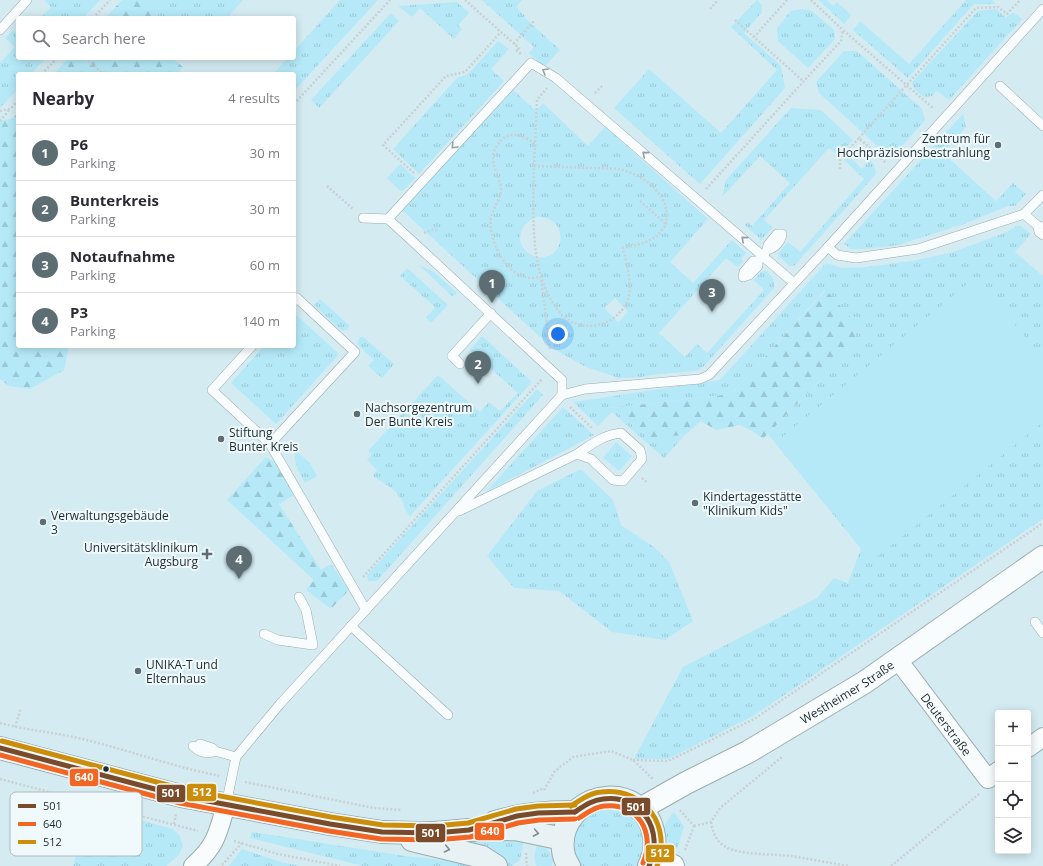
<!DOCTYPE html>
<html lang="en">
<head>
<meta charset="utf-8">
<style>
  :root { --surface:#fff; --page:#f2f2f3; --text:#2b2b33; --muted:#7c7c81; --line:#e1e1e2; --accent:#5c6e74 }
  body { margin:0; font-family:"Open Sans",sans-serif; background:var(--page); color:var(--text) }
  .controls { position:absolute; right:12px; bottom:12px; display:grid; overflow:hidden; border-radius:4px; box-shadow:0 2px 10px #0003 }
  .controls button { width:36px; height:36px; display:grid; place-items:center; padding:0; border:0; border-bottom:1px solid var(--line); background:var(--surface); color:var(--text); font:20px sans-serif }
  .you { position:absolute; left:558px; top:334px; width:14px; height:14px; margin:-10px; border:3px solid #fff; border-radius:50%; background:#1a73e8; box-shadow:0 0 0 6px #1a73e833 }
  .badge { display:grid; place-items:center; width:26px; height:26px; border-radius:50%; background:var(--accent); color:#fff; font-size:13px; font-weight:700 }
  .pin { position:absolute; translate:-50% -33px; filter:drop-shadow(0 1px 2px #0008) }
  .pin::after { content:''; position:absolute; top:21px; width:14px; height:12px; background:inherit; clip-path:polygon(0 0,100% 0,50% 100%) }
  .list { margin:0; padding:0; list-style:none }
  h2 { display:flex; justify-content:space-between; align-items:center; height:52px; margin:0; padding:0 16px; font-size:17px }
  h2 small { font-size:13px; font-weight:400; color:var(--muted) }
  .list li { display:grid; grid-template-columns:26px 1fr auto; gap:12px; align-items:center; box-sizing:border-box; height:56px; padding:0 16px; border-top:1px solid var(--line) }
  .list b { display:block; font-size:15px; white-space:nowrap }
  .list p { margin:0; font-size:13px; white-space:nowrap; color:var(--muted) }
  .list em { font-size:13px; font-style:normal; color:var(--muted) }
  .icon { flex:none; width:22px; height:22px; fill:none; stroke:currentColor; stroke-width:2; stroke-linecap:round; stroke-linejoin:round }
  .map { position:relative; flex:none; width:1043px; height:866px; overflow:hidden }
  .search { position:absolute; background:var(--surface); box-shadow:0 2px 10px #0003; left:16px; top:16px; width:280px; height:44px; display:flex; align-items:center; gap:10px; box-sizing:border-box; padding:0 14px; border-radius:4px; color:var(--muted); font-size:15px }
  .panel { position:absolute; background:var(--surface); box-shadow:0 2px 10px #0003; left:16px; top:72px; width:280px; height:276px; border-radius:4px }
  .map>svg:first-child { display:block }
  .grass { fill:url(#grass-tufts); fill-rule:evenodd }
  .forest { fill:url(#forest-firs) }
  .pitch { fill:#b5e9f8 }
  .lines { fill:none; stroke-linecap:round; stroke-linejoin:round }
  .service-casing { stroke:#9aacb1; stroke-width:10 }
  .minor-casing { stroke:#9aacb1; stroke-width:20 }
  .tertiary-casing { stroke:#9aacb1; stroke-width:24 }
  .secondary-casing { stroke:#9aacb1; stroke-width:24 }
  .path { stroke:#cad1d3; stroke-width:2.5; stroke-dasharray:2 2; stroke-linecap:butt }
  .service { stroke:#f9fcfd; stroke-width:9 }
  .minor { stroke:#f9fcfd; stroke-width:18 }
  .tertiary { stroke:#f9fcfd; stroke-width:22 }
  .secondary { stroke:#e8f1f4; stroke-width:22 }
  .bus-1-casing { stroke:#f0f9fb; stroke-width:8 }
  .bus-2-casing { stroke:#f0f9fb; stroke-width:8 }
  .bus-3-casing { stroke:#f0f9fb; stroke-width:8 }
  .bus-1 { stroke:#7a4b2a; stroke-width:5 }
  .bus-2 { stroke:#f26522; stroke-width:5 }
  .bus-3 { stroke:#cb8d0a; stroke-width:5 }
  .oneway { stroke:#959ea1 }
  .oneway2 { stroke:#828e92 }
  .poi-dot { fill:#5c6e74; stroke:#f0f9fb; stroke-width:1.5 }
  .bus-dot { fill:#1b2b30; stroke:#f0f9fb; stroke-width:1.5 }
  .labels { text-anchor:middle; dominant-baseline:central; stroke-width:4; stroke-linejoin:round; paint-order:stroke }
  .poi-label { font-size:12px; fill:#1b2b30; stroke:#f0f9fb; text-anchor:start }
  .street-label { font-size:12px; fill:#1b2b30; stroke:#f0f9fb }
  .key { fill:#f0f9fb; stroke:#b0bbbe; stroke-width:1 }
  .key-label { font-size:11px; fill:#1b2b30 }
  .line-badge { stroke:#f0f9fb; stroke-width:1.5 }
  .badge-label { font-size:11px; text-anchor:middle; font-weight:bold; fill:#fff }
</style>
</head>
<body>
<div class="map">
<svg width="1043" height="866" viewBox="0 0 1043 866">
  <defs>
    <pattern id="grass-tufts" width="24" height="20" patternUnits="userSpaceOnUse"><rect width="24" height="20" fill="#b5e9f8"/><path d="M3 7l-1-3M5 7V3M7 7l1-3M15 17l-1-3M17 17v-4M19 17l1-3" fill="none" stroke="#9bc8d5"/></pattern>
    <pattern id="forest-firs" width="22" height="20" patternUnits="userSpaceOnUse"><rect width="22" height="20" fill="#b5e9f8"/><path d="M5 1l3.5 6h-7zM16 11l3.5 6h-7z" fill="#9bc8d5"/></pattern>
  </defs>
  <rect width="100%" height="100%" fill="#d4ebf2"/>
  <g class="grass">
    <polygon points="44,0 100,0 83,18 41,18 51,7"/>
    <polygon points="153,0 243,0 227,18 159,18"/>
    <polygon points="340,0 378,0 294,91 294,74 273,74 288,58 294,58 294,51"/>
    <polygon points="482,0 522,0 516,7 525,16 524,17 560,50 544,67 529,53 534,47"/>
    <polygon points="757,0 762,5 762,12 744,33 781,66 785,88 700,184 614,108 649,69 721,133 777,70 731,27"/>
    <polygon points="819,0 827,0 833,6 837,2 851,15 844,24"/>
    <polygon points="966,0 992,0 996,4 974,4 908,78 853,30 860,21 909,64"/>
    <polygon points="457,2 469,13 458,25 462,29 454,39 420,8 412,17 398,6"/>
    <polygon points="802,9 812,11 834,30 835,39 808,68 778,41 777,28 791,11"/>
    <path d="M996,9L1006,18L1013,12L1022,19L949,100L937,91L932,96L924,97C919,93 912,89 912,82L978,11Z"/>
    <polygon points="391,13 399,21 319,108 311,100"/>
    <polygon points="13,30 18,35 18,58 46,58 31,74 18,74 18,89 0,108 0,63 15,47 5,38"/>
    <polygon points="498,41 509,49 491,69 504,81 419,174 393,149 457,78 468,74"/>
    <polygon points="844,51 857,51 922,109 925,120 895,154 883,151 819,93 816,82"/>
    <path d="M512,89L536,111L543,103L588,146L605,127L708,219L670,262L693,283L732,240L746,253L741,259L743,261L738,267L726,258L659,333L685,357L697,344L707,353L764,290L754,280L761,272L765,271C772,274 775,280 774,288L704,366L696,371L659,374L640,377L619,378L586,367L552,348L402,210ZM537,217C571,216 566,263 536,257C530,255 525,251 522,246C516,232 525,221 537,217ZM615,298L628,312L618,322L604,308Z"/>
    <polygon points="791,108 821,110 853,140 838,155 829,148 764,220 773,228 761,240 745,225 747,222 752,226 790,183 760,156 722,197 726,180"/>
    <polygon points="963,114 966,127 943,153 996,201 1013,183 1026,194 1015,206 1008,206 964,224 898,245 865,249 851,249 844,244"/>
    <polygon points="848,155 862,169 870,160 874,165 876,174 794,266 790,266 778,256 779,252 788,242 800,252 864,179 844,160"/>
    <polygon points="400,164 415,178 406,188 402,191 398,189 387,178"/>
    <polygon points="1016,226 1021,226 1031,234 1015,252 1043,276 1043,519 753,716 668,759 634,759 683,667 817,598 834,578 848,583 861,549 768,434 839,360 856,339 825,290 731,394 611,408 649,438 685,435 664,458 612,412 598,426 573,402 720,380 826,263 842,268 867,267 912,261 953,252 1007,232"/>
    <polygon points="419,265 434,272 457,293 453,297"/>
    <polygon points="407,268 448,305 431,323 426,318 435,307 400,276"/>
    <polygon points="320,299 350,326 346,330 341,330 314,305"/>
    <polygon points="294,313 339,354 276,424 231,383 264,346 294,346"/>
    <polygon points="362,336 394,364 382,378 368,366 374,360 358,345 358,340"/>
    <path d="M482,336L532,382L410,516C403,509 406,506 401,499C395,488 382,483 373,476L377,470L367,460L372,454L368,451L438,375L480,412L489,402L500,411L518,393L470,350Z"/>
    <polygon points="537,389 543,395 377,581 368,581 367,575"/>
    <polygon points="563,407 594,435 486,492"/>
    <polygon points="616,442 632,456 619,471 603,458"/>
    <path d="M296,451L310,463L317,476L305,483C300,474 292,462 296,451Z"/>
    <polygon points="581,469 613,500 621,525 654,547 669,562 693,621 665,640 612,632 559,591 514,588 487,556 537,491"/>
    <polygon points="89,806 173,829 180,836 183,846 179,855 166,866 73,866"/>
    <path d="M608,807C614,808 621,809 627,812C647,822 648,849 637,866H580C569,848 572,825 590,813C595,809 603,808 608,807Z"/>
    <path d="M674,812L684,827L677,849C660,837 660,827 674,812Z"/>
    <polygon points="252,832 405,856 453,861 480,866 363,866 250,838"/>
    <polygon points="493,838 524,838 520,860 511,866 508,866 502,860 463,845 471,842"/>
    <path d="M538,842C547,848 555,854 552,866H537C532,859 536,849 538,842Z"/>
    <polygon points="242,849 281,862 301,866 229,866"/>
  </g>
  <g class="forest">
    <polygon points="122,0 153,0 159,18 105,18"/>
    <polygon points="68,58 172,58 183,67 177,74 54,74"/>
    <polygon points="18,113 18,346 69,346 64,370 30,389 9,386 0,379 0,121 13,118"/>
    <polygon points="826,290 853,320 856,339 839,360 763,439 754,432 740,425 716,430 701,421 685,435 649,438 611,408 731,394"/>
    <polygon points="266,457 276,463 294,495 279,504 321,570 331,564 349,590 331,609 306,590 314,580 227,500"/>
  </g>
  <polygon class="pitch" points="976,277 1043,359 1043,422 873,560 775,443"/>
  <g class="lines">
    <defs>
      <g id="service">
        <polyline points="0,30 27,0"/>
        <polyline points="1000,86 1043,126"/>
        <polyline points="1024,214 1038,226 1043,227"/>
        <polyline points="363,218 388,219 410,239 562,380 562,395"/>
        <polyline points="388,219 531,63 556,78 794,283"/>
        <polyline points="1038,226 1039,232 1043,235"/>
        <polyline points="828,247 837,255 856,258 918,249 1024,214 1043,195"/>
        <path d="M758,261V266L749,275L743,277L744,272L753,261H758L767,250L768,245L777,234H782C781,242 775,248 767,250"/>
        <polyline points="252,346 212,390 270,444 366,610"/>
        <polyline points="460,364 452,356 491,313"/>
        <polyline points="270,444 355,352 297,298 294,301"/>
        <path d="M459,511L577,454L591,459L613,480L623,481L642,459L640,450L621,433C603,435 592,444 577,454"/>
        <polyline points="1035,622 1043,633"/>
        <polyline points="351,626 448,715"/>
        <polyline points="264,634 278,640 313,645 306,610 299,597"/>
        <polyline points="200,744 212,748 215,751 236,757"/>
        <path d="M193,746C199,752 207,755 215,751"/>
        <polyline points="226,805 236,757 280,704 562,395 585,389 700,379 709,375 828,247 1043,9"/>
      </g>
      <g id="minor">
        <path id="s1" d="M896,661L904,668L988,779L998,771"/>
        <polyline points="1028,748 1043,737"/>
        <path d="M193,866C216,846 218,833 226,805"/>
      </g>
      <g id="tertiary">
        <path id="s2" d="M640,809L686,783L748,752L865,682L1043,557"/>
        <polyline points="652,859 673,866"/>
      </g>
      <g id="secondary">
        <polyline points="0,748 181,796 330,824 382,832 418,833 435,833 469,830 515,829 563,839"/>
        <path d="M495,822C523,814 546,812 575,812"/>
        <polyline points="412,840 482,857 496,866"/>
        <path d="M569,866C563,858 562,846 563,837C573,787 642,784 653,831C656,842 655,856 649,866"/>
      </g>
    </defs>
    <use href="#service" class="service-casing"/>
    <use href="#minor" class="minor-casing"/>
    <use href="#tertiary" class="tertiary-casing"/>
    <use href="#secondary" class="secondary-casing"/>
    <g class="path">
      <polyline points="465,0 519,48 516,50 521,54"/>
      <polyline points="787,0 754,37 803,81"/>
      <polyline points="811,0 843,30"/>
      <polyline points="710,9 718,0"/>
      <polyline points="93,18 110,0"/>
      <polyline points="735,20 754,37"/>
      <polyline points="514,44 534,21"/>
      <polyline points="85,58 103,74"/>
      <polyline points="42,74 57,58"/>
      <polyline points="595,93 603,85"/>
      <polyline points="294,104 390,0"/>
      <polyline points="0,111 10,109 18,101"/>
      <polyline points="0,121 10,109"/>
      <polyline points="859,138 976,8 998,7 1007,14 1020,0"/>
      <path d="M535,143C529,140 521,135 515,135C503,134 492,148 493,159C493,170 501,178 501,189C501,200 493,207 491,218C488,240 506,278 532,278C535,278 538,277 541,277L550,349"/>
      <polyline points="294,155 296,157"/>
      <path d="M534,166L621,169L636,175L651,184L661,196L665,204L667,214L666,225L656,237L641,244L623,248C626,263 633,284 628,299C620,323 588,334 567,319C562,316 558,311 555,306C529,269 533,209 534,166Z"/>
      <polyline points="534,166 537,100 547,88"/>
      <polyline points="840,169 840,159 859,138 886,163"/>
      <polyline points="414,173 383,145 446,76 465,72 501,32"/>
      <polyline points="327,186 353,209"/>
      <polyline points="706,189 803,82 841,41 843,30 934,109"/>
      <polyline points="640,201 666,224"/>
      <polyline points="424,233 431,230 439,230"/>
      <polyline points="570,407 593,429"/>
      <polyline points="642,478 648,483"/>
      <polyline points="363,577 542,379"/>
      <path d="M0,723C25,730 52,732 78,738C125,749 171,766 219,776"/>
      <polyline points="15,727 21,708"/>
      <polyline points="633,760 668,761 754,719 1043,523"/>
      <polyline points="0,779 198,831"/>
      <polyline points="245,782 374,808 401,810"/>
      <polyline points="544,790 555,771 573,757 611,751 633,760 653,779"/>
      <polyline points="533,793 544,788"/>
      <polyline points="680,810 694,826"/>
      <path d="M711,822C713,832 716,842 726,847C738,855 775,854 791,856C810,859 829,863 849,866"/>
      <polyline points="174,824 176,814"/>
      <polyline points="694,826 711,822 720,808 782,757"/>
      <polyline points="234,841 278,854 340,866"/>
      <polyline points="685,850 694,826"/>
      <polyline points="526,853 527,866"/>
      <polyline points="222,865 242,843"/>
      <polyline points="891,866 979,794"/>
    </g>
    <use href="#service" class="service"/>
    <use href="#minor" class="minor"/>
    <use href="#tertiary" class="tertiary"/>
    <use href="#secondary" class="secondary"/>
    <defs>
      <g id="bus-1">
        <polyline points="0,748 181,796 330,824 382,832 435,833 469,830 517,816 538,813 575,812"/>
        <path d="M575,812C584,806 592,800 603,799C642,794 665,831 649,866"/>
      </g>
      <g id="bus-2">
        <polyline points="0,755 180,803 329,831 381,839 435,840 470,837 518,823 539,820 575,819"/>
        <path d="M579,818C587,813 594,807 604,806C638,802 656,833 643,863"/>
      </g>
      <g id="bus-3">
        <polyline points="2,741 183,789 331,817 383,825 435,826 468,823 516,809 538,806 575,805"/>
        <path d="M571,806C580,800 590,793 601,792C645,787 672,826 657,866"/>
      </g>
    </defs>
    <use href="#bus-1" class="bus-1-casing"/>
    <use href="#bus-2" class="bus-2-casing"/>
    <use href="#bus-3" class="bus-3-casing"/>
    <use href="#bus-1" class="bus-1"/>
    <use href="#bus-2" class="bus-2"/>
    <use href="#bus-3" class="bus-3"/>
  </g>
  <defs><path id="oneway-chevron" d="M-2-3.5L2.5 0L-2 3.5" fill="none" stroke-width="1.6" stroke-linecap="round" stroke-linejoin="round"/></defs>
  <g class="oneway">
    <use href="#oneway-chevron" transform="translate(545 71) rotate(-150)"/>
    <use href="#oneway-chevron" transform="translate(454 146) rotate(133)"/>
    <use href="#oneway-chevron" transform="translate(645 154) rotate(-140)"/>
    <use href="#oneway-chevron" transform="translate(744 239) rotate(-139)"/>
  </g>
  <g class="oneway2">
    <use href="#oneway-chevron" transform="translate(536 833) rotate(11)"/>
    <use href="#oneway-chevron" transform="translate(447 849) rotate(12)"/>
  </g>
  <g class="poi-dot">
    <circle cx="998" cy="145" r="4"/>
    <circle cx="357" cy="414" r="4"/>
    <circle cx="221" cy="439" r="4"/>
    <circle cx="695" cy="503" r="4"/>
    <circle cx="43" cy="522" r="4"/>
    <path d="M205 548h4v4h4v4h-4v4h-4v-4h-4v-4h4z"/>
    <circle cx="138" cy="671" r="4"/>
  </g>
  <circle class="bus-dot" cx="106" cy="769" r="3.5"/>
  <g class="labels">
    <g class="poi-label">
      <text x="990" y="138" text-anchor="end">Zentrum für<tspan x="990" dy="14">Hochpräzisionsbestrahlung</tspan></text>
      <text x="365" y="407">Nachsorgezentrum<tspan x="365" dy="14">Der Bunte Kreis</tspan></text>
      <text x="229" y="432">Stiftung<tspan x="229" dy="14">Bunter Kreis</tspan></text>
      <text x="703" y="496">Kindertagesstätte<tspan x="703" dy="14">"Klinikum Kids"</tspan></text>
      <text x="51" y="515">Verwaltungsgebäude<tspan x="51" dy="14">3</tspan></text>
      <text x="198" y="547" text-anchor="end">Universitätsklinikum<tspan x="198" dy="14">Augsburg</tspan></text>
      <text x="146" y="664">UNIKA-T und<tspan x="146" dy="14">Elternhaus</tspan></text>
    </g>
    <g class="street-label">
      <text stroke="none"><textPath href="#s2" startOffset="238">Westheimer Straße</textPath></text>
      <text stroke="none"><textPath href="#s1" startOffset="81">Deuterstraße</textPath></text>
    </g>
  </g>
  <rect x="10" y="792" width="132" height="64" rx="6" class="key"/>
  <rect x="18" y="804" width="18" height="4" fill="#7a4b2a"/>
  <rect x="18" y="822" width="18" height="4" fill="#f26522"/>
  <rect x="18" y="840" width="18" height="4" fill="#cb8d0a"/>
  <g class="key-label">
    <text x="43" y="810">501</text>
    <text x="43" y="828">640</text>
    <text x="43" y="846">512</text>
  </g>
  <g class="line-badge">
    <rect x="69" y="768" width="30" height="19" rx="4" fill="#f26522"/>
    <rect x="186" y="783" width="31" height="19" rx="4" fill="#cb8d0a"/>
    <rect x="156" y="784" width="30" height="19" rx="4" fill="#7a4b2a"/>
    <rect x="621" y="797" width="30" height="19" rx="4" fill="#7a4b2a"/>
    <rect x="474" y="822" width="31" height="19" rx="4" fill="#f26522"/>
    <rect x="415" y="823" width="31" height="20" rx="4" fill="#7a4b2a"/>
    <rect x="645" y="844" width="30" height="19" rx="4" fill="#cb8d0a"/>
  </g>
  <g class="badge-label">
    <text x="84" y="781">640</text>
    <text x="202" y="796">512</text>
    <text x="171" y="797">501</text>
    <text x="636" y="811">501</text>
    <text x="490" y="835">640</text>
    <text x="431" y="837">501</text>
    <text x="660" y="857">512</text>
  </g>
</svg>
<div class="controls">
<button>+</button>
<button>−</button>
<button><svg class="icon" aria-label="locate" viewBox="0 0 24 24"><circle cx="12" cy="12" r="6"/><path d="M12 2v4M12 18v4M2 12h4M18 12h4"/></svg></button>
<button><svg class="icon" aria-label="layers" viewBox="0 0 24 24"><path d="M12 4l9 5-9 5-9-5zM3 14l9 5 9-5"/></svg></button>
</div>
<div class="you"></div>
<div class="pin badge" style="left:492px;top:303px">1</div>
<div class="pin badge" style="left:478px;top:384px">2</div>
<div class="pin badge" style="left:712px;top:312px">3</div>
<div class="pin badge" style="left:239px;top:579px">4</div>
<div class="search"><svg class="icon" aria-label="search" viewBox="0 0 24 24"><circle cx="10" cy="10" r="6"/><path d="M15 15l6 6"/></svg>Search here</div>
<section class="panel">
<h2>Nearby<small>4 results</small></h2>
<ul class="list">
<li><span class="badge">1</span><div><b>P6</b><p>Parking</p></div><em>30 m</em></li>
<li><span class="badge">2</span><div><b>Bunterkreis</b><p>Parking</p></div><em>30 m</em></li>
<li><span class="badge">3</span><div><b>Notaufnahme</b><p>Parking</p></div><em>60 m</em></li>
<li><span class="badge">4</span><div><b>P3</b><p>Parking</p></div><em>140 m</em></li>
</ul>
</section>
</div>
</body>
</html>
